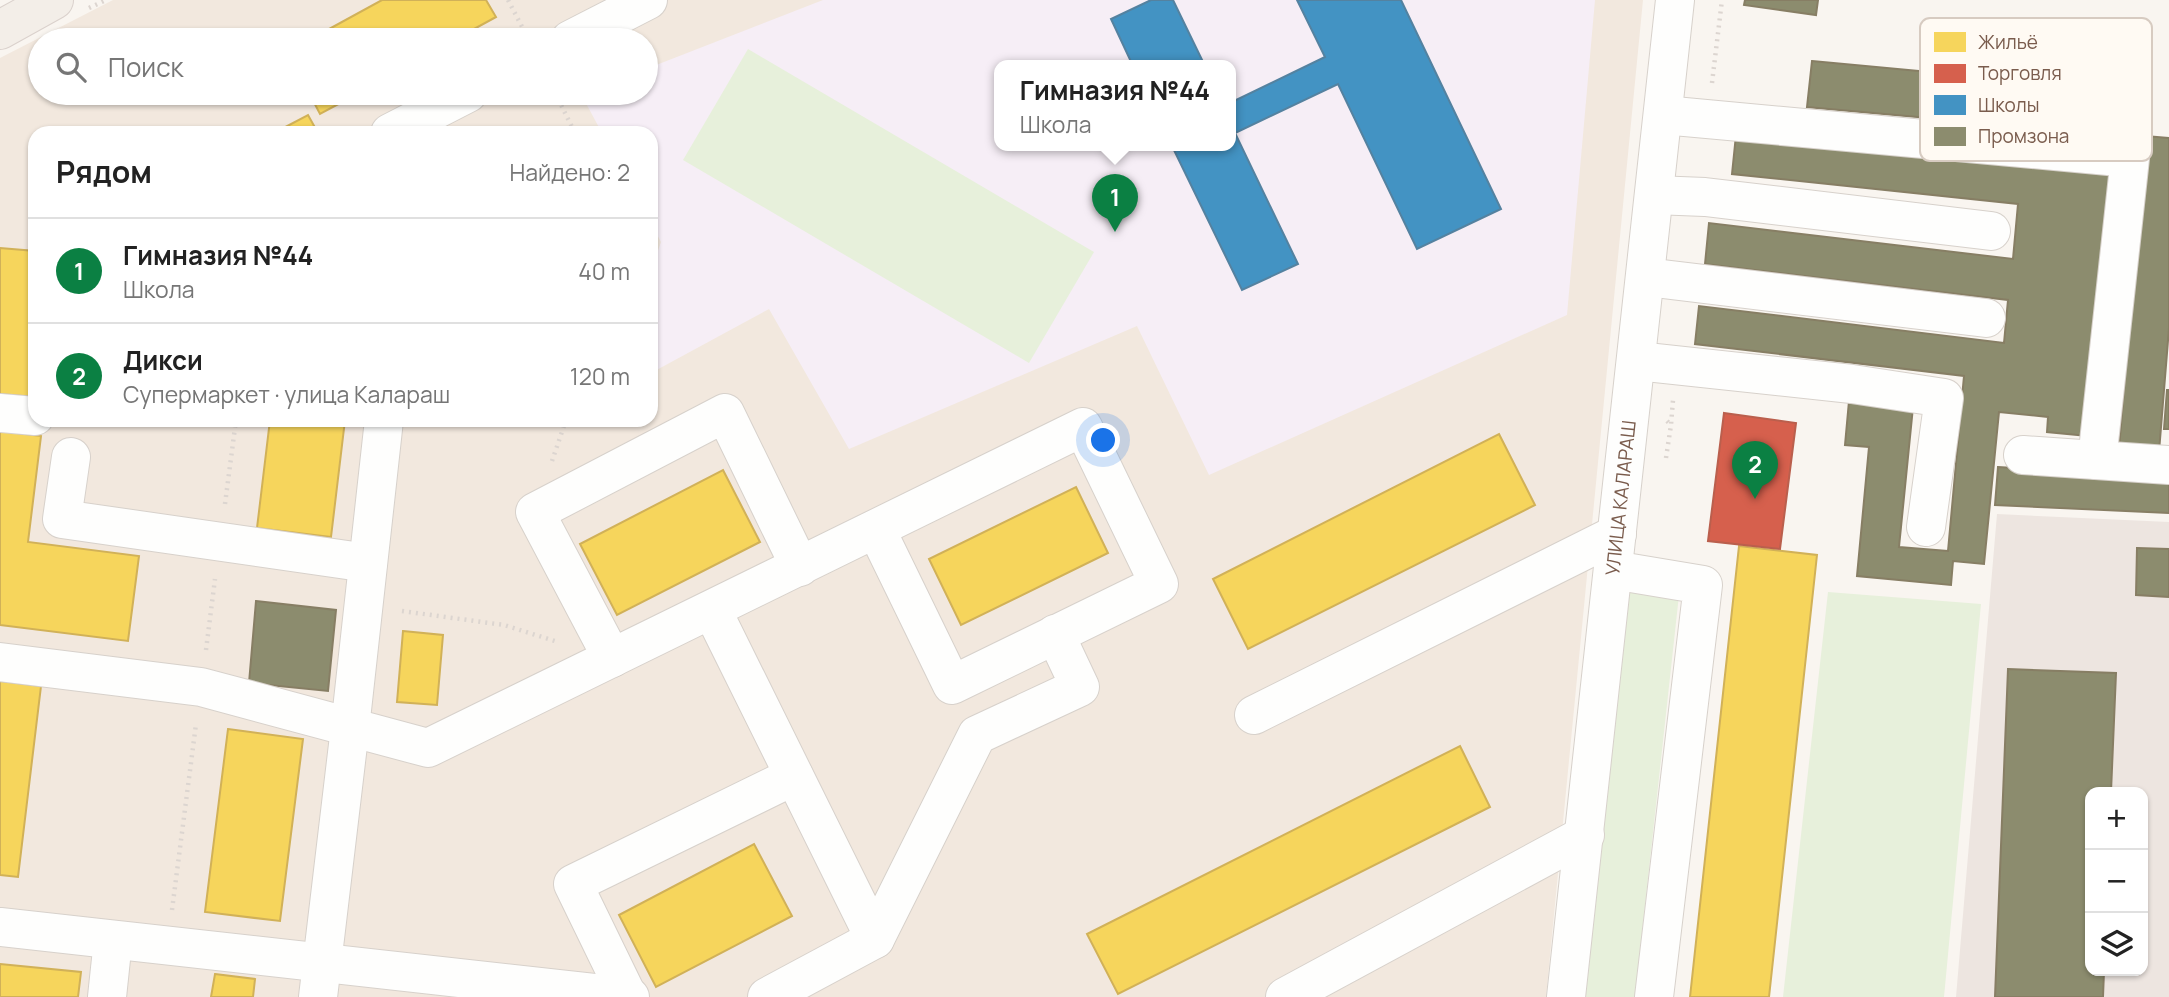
<!DOCTYPE html>
<html lang="ru">
<head>
<meta charset="utf-8">
<style>
  :root { --surface:#fff; --page:#f6f6f6; --text:#222; --muted:#767676; --line:#e0e0e0; --accent:#0b8043 }
  body { margin:0; font-family:Manrope,sans-serif; background:var(--page); color:var(--text) }
  .controls { position:absolute; right:21px; bottom:21px; display:grid; overflow:hidden; border-radius:14px; box-shadow:0 2px 5px #0004 }
  .controls button { width:63px; height:63px; display:grid; place-items:center; padding:0; border:0; border-bottom:2px solid var(--line); background:var(--surface); color:var(--text); font:35px sans-serif }
  .you { position:absolute; left:1104px; top:441px; width:24px; height:24px; margin:-18px; border:5px solid #fff; border-radius:50%; background:#1a73e8; box-shadow:0 0 0 10px #1a73e833 }
  .badge { display:grid; place-items:center; width:46px; height:46px; border-radius:50%; background:var(--accent); color:#fff; font-size:23px; font-weight:700 }
  .pin { position:absolute; translate:-50% -58px; filter:drop-shadow(0 2px 4px #0008) }
  .pin::after { content:''; position:absolute; top:37px; width:24px; height:21px; background:inherit; clip-path:polygon(0 0,100% 0,50% 100%) }
  .popup { position:absolute; left:994px; top:60px; width:242px; height:91px; box-sizing:border-box; display:grid; place-content:center; border-radius:14px; background:var(--surface); filter:drop-shadow(0 2px 5px #0005); font-size:23px; white-space:nowrap; color:var(--muted) }
  .popup b { font-size:26px; color:var(--text) }
  .popup::after { content:''; position:absolute; left:50%; top:100%; margin-left:-14px; border:14px solid transparent; border-top-color:var(--surface) }
  .list { margin:0; padding:0; list-style:none }
  h2 { display:flex; justify-content:space-between; align-items:center; height:91px; margin:0; padding:0 28px; font-size:30px }
  h2 small { font-size:23px; font-weight:400; color:var(--muted) }
  .list li { display:grid; grid-template-columns:46px 1fr auto; gap:21px; align-items:center; box-sizing:border-box; height:105px; padding:0 28px; border-top:2px solid var(--line) }
  .list b { display:block; font-size:26px; white-space:nowrap }
  .list p { margin:0; font-size:23px; white-space:nowrap; color:var(--muted) }
  .list em { font-size:23px; font-style:normal; color:var(--muted) }
  .icon { flex:none; width:38px; height:38px; fill:none; stroke:currentColor; stroke-width:2; stroke-linecap:round; stroke-linejoin:round }
  .map { position:relative; flex:none; width:2169px; height:997px; overflow:hidden }
  .search { position:absolute; background:var(--surface); box-shadow:0 2px 5px #0004; left:28px; top:28px; width:630px; height:77px; display:flex; align-items:center; gap:18px; box-sizing:border-box; padding:0 24px; border-radius:38px; color:var(--muted); font-size:26px }
  .panel { position:absolute; background:var(--surface); box-shadow:0 2px 5px #0004; left:28px; top:126px; width:630px; height:301px; border-radius:21px }
  .map>svg:first-child { display:block }
  .residential { fill:#f2e8de; fill-rule:evenodd }
  .industrial { fill:#ede5e0; fill-rule:evenodd }
  .education { fill:#f6eef6; fill-rule:evenodd }
  .green { fill:#e7f0db }
  .homes { fill:#f6d55c; stroke:#d1b158; stroke-width:2 }
  .shops { fill:#d6604d; stroke:#ba5f4d; stroke-width:2 }
  .schools { fill:#4393c3; stroke:#5482a0; stroke-width:2 }
  .industry { fill:#8c8c6e; stroke:#877e64; stroke-width:2 }
  .lines { fill:none; stroke-linecap:round; stroke-linejoin:round }
  .minor-casing { stroke:#d7d1cb; stroke-width:40 }
  .major-casing { stroke:#dad1cc; stroke-width:40 }
  .path { stroke:#dcd5d0; stroke-width:4.5; stroke-dasharray:2 5; stroke-linecap:butt }
  .minor { stroke:#fefefd; stroke-width:38 }
  .major { stroke:#f3eee8; stroke-width:38 }
  .labels { text-anchor:middle; dominant-baseline:central; stroke-width:7; stroke-linejoin:round; paint-order:stroke }
  .street-label { font-size:19px; fill:#7a5c4d; stroke:#fffaf3 }
  .key { fill:#fffaf3; stroke:#d7cbc1; stroke-width:2 }
  .key-label { font-size:19px; fill:#7a5c4d }
</style>
</head>
<body>
<div class="map">
<svg width="2169" height="997" viewBox="0 0 2169 997">
  <rect width="100%" height="100%" fill="#f9f5f0"/>
  <path class="residential" d="M113,0H1643L1546,997H0V58ZM40,40H646V93H40ZM1000,66H1230V146H1000ZM35,133H651V420H35Z"/>
  <path class="industrial" d="M1997,514L2169,522V997H1956ZM2090,792H2143V971H2090Z"/>
  <path class="education" d="M823,0H1595L1567,315L1209,475L1137,326L849,449L769,309L651,373V271L661,242L651,223V133H602L581,94L646,93V69ZM1000,66H1230V146H1000Z"/>
  <g class="green">
    <polygon points="748,49 1094,252 1029,363 683,160"/>
    <polygon points="1625,589 1679,595 1635,997 1580,997"/>
    <polygon points="1828,592 1981,604 1944,997 1783,997"/>
  </g>
  <g class="homes">
    <polygon points="382,0 486,0 496,17 454,40 309,40"/>
    <polygon points="309,93 359,93 320,114"/>
    <polygon points="308,115 318,133 274,133"/>
    <polygon points="0,248 35,251 35,397 0,394"/>
    <polygon points="270,420 345,420 331,537 257,528"/>
    <polygon points="0,431 41,436 28,542 139,556 128,641 0,625"/>
    <polygon points="1499,434 1535,505 1248,649 1213,579"/>
    <polygon points="723,470 760,542 617,615 580,544"/>
    <polygon points="1076,487 1108,553 961,625 929,559"/>
    <polygon points="1739,546 1817,555 1769,997 1690,997"/>
    <polygon points="403,631 443,635 437,705 397,702"/>
    <polygon points="0,681 41,686 18,877 0,875"/>
    <polygon points="228,729 303,739 280,921 205,912"/>
    <polygon points="1460,746 1490,807 1118,994 1087,934"/>
    <polygon points="754,844 792,916 656,987 619,915"/>
    <polygon points="0,964 81,972 78,997 0,997"/>
    <polygon points="215,974 255,979 253,997 211,997"/>
  </g>
  <polygon class="shops" points="1724,413 1796,423 1780,549 1708,541"/>
  <g class="schools">
    <polygon points="1151,0 1173,0 1205,66 1133,66 1111,19"/>
    <polygon points="1297,0 1401,0 1501,209 1417,249 1338,84 1235,133 1298,264 1242,290 1172,146 1230,146 1230,103 1325,57"/>
  </g>
  <g class="industry">
    <polygon points="1745,0 1818,0 1816,15 1744,5"/>
    <polygon points="1812,61 2134,91 2130,136 1807,107"/>
    <polygon points="1736,135 2113,174 2087,436 2047,432 2048,417 1999,412 1984,564 1953,561 1951,585 1857,576 1869,447 1845,445 1849,401 1913,407 1899,547 1948,551 1964,376 1695,344 1699,306 2004,343 2008,300 1705,264 1709,223 2013,259 2018,204 1732,174"/>
    <polygon points="2145,136 2169,138 2169,328 2159,452 2119,449"/>
    <polygon points="2167,390 2169,390 2169,429 2164,429"/>
    <polygon points="1998,467 2169,478 2169,513 1995,505"/>
    <polygon points="2137,548 2169,549 2169,597 2136,595"/>
    <polygon points="256,601 336,610 328,691 249,683"/>
    <polygon points="2008,669 2116,673 2111,792 2090,792 2090,971 2104,971 2103,997 1995,997"/>
  </g>
  <g class="lines">
    <defs>
      <g id="minor">
        <polyline points="570,40 648,0"/>
        <polyline points="1663,115 2130,158 2097,460"/>
        <polyline points="390,133 468,93"/>
        <polyline points="1654,195 1705,197 1991,231"/>
        <polyline points="1646,277 1986,318"/>
        <polyline points="1637,361 1852,384 1944,398 1926,527"/>
        <polyline points="0,413 35,416"/>
        <polyline points="2023,455 2169,465"/>
        <polyline points="71,457 62,519 368,563"/>
        <polyline points="1613,570 1703,585 1654,997"/>
        <polyline points="712,610 875,939"/>
        <polyline points="612,658 535,512 725,413 800,567"/>
        <polyline points="0,662 201,687 428,748 1083,427 1159,584 952,685 876,529"/>
        <polyline points="1254,715 1617,534"/>
        <polyline points="0,927 630,997"/>
        <polyline points="627,995 573,884 794,776"/>
        <polyline points="107,997 113,940"/>
        <polyline points="318,997 350,728 384,420"/>
        <polyline points="767,997 875,939 977,735 1080,687 1055,634"/>
        <polyline points="1285,997 1585,835"/>
        <path id="s1" d="M1566,997L1675,0"/>
      </g>
      <polyline id="major" points="0,30 54,0"/>
    </defs>
    <use href="#minor" class="minor-casing"/>
    <use href="#major" class="major-casing"/>
    <g class="path">
      <polyline points="508,0 529,40"/>
      <polyline points="89,8 106,0"/>
      <polyline points="1712,83 1722,0"/>
      <polyline points="555,93 575,133"/>
      <polyline points="103,420 117,420"/>
      <polyline points="1667,421 1671,425 1673,400"/>
      <polyline points="1666,458 1671,425"/>
      <polyline points="552,461 566,420"/>
      <polyline points="225,504 236,420"/>
      <polyline points="402,611 504,625 558,642"/>
      <polyline points="206,650 215,579"/>
      <polyline points="172,910 196,724"/>
    </g>
    <use href="#minor" class="minor"/>
    <use href="#major" class="major"/>
  </g>
  <g class="labels">
    <g class="street-label">
      <text stroke="none"><textPath href="#s1" startOffset="502">УЛИЦА КАЛАРАШ</textPath></text>
    </g>
  </g>
  <rect x="1920" y="18" width="232" height="143" rx="10" class="key"/>
  <rect x="1934" y="32" width="32" height="20" fill="#f6d55c"/>
  <rect x="1934" y="64" width="32" height="19" fill="#d6604d"/>
  <rect x="1934" y="95" width="32" height="20" fill="#4393c3"/>
  <rect x="1934" y="127" width="32" height="19" fill="#8c8c6e"/>
  <g class="key-label">
    <text x="1978" y="49">Жильё</text>
    <text x="1978" y="80">Торговля</text>
    <text x="1978" y="112">Школы</text>
    <text x="1978" y="143">Промзона</text>
  </g>
</svg>
<div class="controls">
<button>+</button>
<button>−</button>
<button><svg class="icon" aria-label="layers" viewBox="0 0 24 24"><path d="M12 4l9 5-9 5-9-5zM3 14l9 5 9-5"/></svg></button>
</div>
<div class="you"></div>
<div class="pin badge" style="left:1115px;top:232px">1</div>
<div class="popup"><b>Гимназия №44</b>Школа</div>
<div class="pin badge" style="left:1755px;top:499px">2</div>
<div class="search"><svg class="icon" aria-label="search" viewBox="0 0 24 24"><circle cx="10" cy="10" r="6"/><path d="M15 15l6 6"/></svg>Поиск</div>
<section class="panel">
<h2>Рядом<small>Найдено: 2</small></h2>
<ul class="list">
<li><span class="badge">1</span><div><b>Гимназия №44</b><p>Школа</p></div><em>40 m</em></li>
<li><span class="badge">2</span><div><b>Дикси</b><p>Супермаркет · улица Калараш</p></div><em>120 m</em></li>
</ul>
</section>
</div>
</body>
</html>
